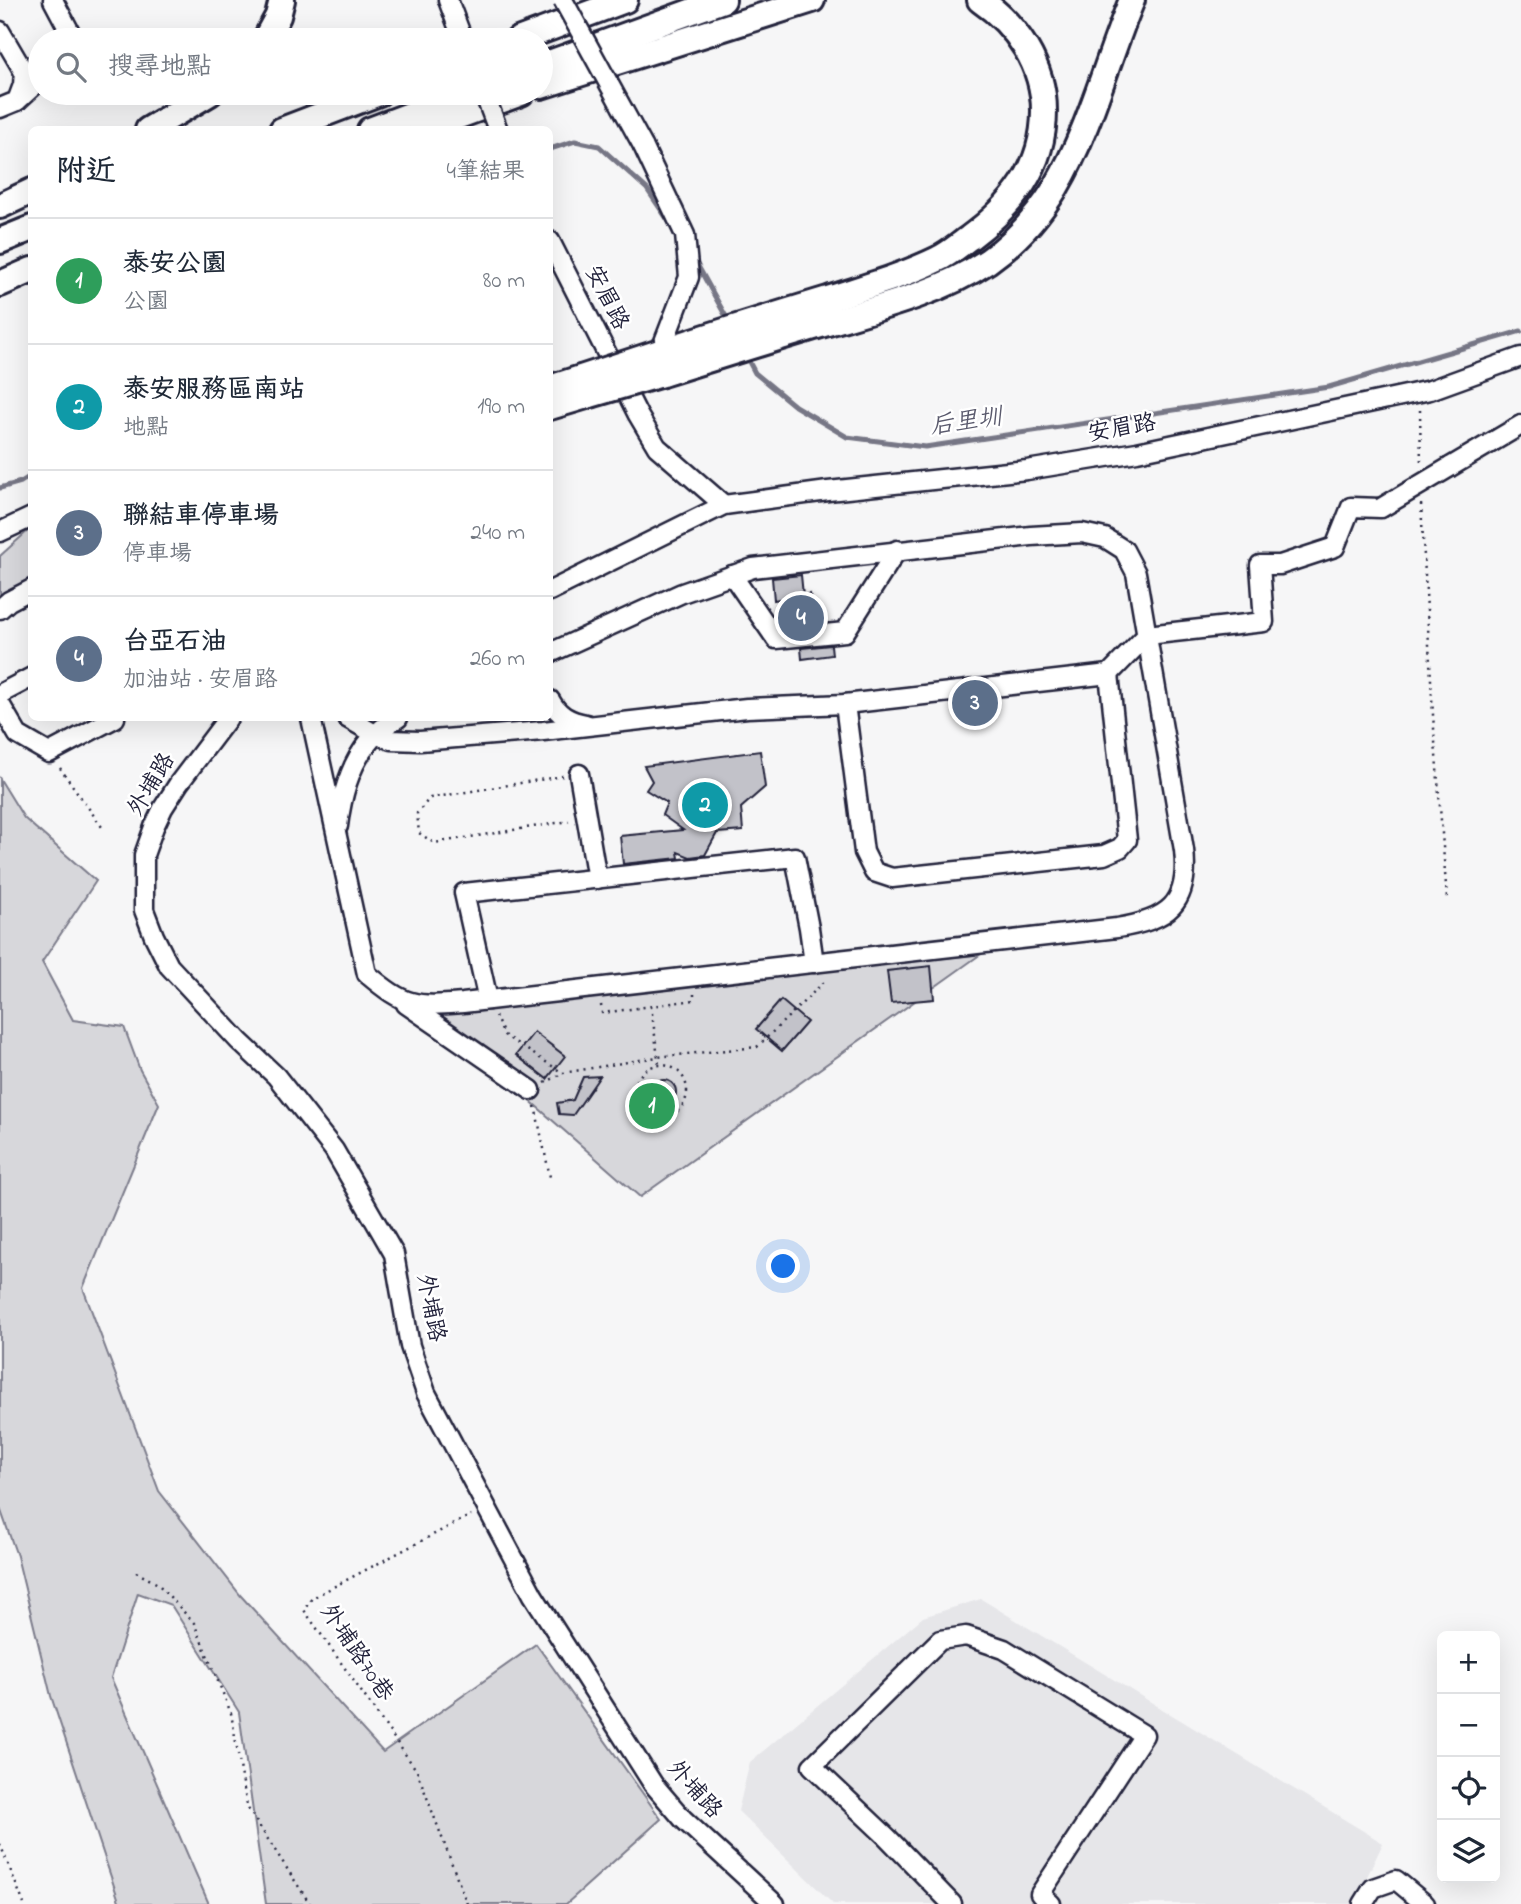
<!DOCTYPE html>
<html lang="zh-TW">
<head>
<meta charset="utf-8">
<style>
  :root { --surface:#fff; --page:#f6f6f7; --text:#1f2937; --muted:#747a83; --line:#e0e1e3; --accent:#c8321e }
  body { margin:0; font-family:"Indie Flower","LXGW WenKai TC",sans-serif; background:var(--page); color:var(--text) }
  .controls { position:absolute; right:21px; bottom:21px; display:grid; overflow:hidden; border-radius:10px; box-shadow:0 7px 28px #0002 }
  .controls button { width:63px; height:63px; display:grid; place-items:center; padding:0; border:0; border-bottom:2px solid var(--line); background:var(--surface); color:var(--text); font:35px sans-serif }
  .you { position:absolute; left:784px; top:1267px; width:24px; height:24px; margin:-18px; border:5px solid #fff; border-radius:50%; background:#1a73e8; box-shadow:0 0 0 10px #1a73e833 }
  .badge { display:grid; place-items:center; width:46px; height:46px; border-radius:50%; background:var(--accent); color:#fff; font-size:23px; font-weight:700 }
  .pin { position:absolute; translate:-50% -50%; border:4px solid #fff; box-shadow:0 2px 7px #0006 }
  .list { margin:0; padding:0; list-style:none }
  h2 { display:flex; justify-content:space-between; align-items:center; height:91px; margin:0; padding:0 28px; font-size:30px }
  h2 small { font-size:23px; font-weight:400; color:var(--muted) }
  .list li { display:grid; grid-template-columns:46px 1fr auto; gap:21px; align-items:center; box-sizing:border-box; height:126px; padding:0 28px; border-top:2px solid var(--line) }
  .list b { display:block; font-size:26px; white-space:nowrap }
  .list p { margin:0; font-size:23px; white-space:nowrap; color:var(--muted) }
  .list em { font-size:23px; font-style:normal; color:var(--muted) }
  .icon { flex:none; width:38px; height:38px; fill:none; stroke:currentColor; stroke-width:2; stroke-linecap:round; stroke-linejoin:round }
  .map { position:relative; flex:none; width:1521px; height:1904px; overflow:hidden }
  .search { position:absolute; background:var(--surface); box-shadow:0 7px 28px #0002; left:28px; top:28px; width:525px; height:77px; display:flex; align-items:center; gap:18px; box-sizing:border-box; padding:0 24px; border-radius:38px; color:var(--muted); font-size:26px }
  .panel { position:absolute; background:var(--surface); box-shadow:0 7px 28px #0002; left:28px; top:126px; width:525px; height:595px; border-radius:10px }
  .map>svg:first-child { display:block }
  .built { fill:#e6e6e9 }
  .green { fill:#d7d7db; stroke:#7c7c8b; stroke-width:2 }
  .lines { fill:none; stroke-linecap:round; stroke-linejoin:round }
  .stream { stroke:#767685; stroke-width:5 }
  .building { fill:#c2c2c9; stroke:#22223b; stroke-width:2 }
  .minor-casing { stroke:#22223b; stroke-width:23 }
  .highway-casing { stroke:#22223b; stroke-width:30 }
  .path { stroke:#22223b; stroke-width:2.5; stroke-dasharray:2 5; stroke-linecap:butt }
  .minor { stroke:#fff; stroke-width:18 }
  .highway { stroke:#fff; stroke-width:24 }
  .minor-bridge-casing { stroke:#22223b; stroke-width:23; stroke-linecap:butt }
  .highway-bridge-casing { stroke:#22223b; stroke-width:30; stroke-linecap:butt }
  .minor-bridge { stroke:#fff; stroke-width:18 }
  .highway-bridge { stroke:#fff; stroke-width:24 }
  .labels { text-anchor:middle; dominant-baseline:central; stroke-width:5; stroke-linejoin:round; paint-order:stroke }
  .street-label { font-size:23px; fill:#22223b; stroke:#fff }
  .water-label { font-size:24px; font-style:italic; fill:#5a5a6d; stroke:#fff }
</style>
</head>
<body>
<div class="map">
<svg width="1521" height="1904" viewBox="0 0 1521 1904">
  <rect width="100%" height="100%" fill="#f6f6f7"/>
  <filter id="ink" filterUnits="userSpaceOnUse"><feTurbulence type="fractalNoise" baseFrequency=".0143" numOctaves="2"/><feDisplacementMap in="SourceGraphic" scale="14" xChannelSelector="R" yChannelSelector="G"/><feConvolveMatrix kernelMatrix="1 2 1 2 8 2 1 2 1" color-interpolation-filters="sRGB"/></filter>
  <g filter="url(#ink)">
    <polygon class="built" points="981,1599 1383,1843 1354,1904 833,1904 738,1811 750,1762 923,1617"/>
    <g class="green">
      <polygon points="31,528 31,577 0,599 0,556"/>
      <polygon points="0,779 24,818 96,881 42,962 73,1020 124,1027 140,1070 159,1104 83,1288 159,1491 241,1596 383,1752 536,1644 661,1819 566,1904 266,1904 239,1712 171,1605 138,1593 111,1678 209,1904 120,1904 51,1696 17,1556 0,1508"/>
      <polygon points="981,954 640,1197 431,1014"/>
    </g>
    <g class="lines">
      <g class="stream">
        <polyline points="550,149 575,141 599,146 647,189 672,226"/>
        <polyline points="693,257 729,322"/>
        <polyline points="746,356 755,373 795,406 847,437 925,447 1329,387 1521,331"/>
        <polyline points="0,488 21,482 32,475"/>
      </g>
    </g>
    <g class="building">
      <polygon points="801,575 803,595 810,594 813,616 820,615 820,623 789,626 789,621 783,622 780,599 774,600 772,578"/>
      <polygon points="831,645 832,655 802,659 801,648"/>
      <polygon points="760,751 765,787 741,808 743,831 717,833 705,855 690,857 678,852 679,858 623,864 620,836 683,830 662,815 667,803 646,790 652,781 644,766"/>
      <polygon points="931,966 934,999 891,1003 887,971"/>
      <polygon points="781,1000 807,1022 782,1051 756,1029"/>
      <polygon points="534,1032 565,1056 547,1079 516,1055"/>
      <polygon points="600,1076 573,1115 559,1114 557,1103 573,1100 583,1077"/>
      <circle cx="664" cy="1092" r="12"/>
    </g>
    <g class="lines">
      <defs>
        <g id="minor">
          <polyline points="53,0 70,32 70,40"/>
          <polyline points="448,0 463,40"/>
          <polyline points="0,31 24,72 23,85 17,101 0,108"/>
          <polyline points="17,101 40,80"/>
          <polyline points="643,146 685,235 689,277 660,352 661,358"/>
          <polyline points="550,241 638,415 657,447 724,505"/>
          <polyline points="1450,467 1521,425"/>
          <polyline points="0,532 32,517"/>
          <polyline points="732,575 776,639 845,632 897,550"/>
          <polyline points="550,591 724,505 828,491 1027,470 1137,452 1430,390 1521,357"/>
          <polyline points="0,609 9,601 32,589"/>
          <polyline points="0,694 32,677"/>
          <path d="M550,700C558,715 569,721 586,724"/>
          <polyline points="0,704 18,735 49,753 115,718"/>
          <polyline points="845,704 864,852 874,872 892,878 1104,855 1120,848 1127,840 1109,674"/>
          <polyline points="228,718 179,783 163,808 154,827 144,855 144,910 154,936 169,966 239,1041 276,1076 334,1150 394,1254 410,1346 426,1393 533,1595 653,1784 683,1819 775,1904"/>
          <path d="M311,718L367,974C405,1006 414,1007 463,1003L1117,928C1168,920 1190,904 1184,850L1136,573L1124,550L1105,538L1082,533L1031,536L753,568L682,593L550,653"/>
          <polyline points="347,718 375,734 391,740 420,741 543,731 747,708 845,704 1109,674 1147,635 1264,622 1260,565 1280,565 1335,547 1351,507 1381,508"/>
          <polyline points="579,774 597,879"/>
          <path d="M338,826C343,783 358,739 398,718"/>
          <polyline points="488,1000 464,893 795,857 809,928 814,963"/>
          <polyline points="406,1004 531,1090"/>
          <polyline points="952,1904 887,1837 812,1766 940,1640 966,1636 1004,1649 1144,1735 1040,1894 1051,1904"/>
          <polyline points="1363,1904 1373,1888 1396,1880 1425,1904"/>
        </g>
        <g id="highway">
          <polyline points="265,40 278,16 282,0"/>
          <polyline points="518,40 625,0"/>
          <polyline points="541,66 723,0"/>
          <polyline points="541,86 812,0"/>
          <polyline points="148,130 210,93"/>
          <polyline points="282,130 379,93"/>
          <polyline points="370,130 468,93"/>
          <polyline points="421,130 521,93"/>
          <polyline points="0,206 32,191"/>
          <polyline points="0,241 32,228"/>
          <polyline points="0,284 32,270"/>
          <path d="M660,352C716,333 772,316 828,299C865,287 903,276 938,259C949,254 959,245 969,238C1012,206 1044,168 1044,111C1044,66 1017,25 980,0"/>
          <path d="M662,374C716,357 770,340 824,324C879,308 940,293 988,261C1015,242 1039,215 1056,187C1090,129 1106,62 1132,0"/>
          <polyline points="550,388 581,378"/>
          <polyline points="550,407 590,395"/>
        </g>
      </defs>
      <use href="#minor" class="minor-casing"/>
      <use href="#highway" class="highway-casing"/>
      <g class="path">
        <polyline points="1420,410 1421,466"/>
        <polyline points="1421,504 1433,715 1447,899"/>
        <polyline points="60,768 102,827"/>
        <polyline points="563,776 430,798 417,813 419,833 434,843 569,821"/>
        <polyline points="601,1005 602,1013 694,1000 694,992"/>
        <polyline points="651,1006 659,1065"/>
        <polyline points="495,1016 504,1035 563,1073 657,1057 757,1047 823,983 821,978"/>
        <circle cx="661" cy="1091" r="26"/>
        <polyline points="545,1083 563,1073"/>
        <polyline points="535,1106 550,1177"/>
        <polyline points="136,1572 158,1584 194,1623 231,1713 247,1807 310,1904"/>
        <polyline points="0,1844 24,1904"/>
        <polyline points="467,1904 417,1771 304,1610 312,1598 471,1515"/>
      </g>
      <use href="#minor" class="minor"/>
      <use href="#highway" class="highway"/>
      <defs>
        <g id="minor-bridge">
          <polyline points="563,0 643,146"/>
          <polyline points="484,93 498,130"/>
          <polyline points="1381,508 1450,467"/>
        </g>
        <g id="highway-bridge">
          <polyline points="581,378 660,352"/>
          <polyline points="590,395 662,374"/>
        </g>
      </defs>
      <use href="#minor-bridge" class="minor-bridge-casing"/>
      <use href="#highway-bridge" class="highway-bridge-casing"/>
      <use href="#minor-bridge" class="minor-bridge"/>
      <use href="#highway-bridge" class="highway-bridge"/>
    </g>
  </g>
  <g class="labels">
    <g class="street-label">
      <text transform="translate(606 298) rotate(63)">安眉路</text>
      <text transform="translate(1122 429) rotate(-10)">安眉路</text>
      <text transform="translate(152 785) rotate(-59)">外埔路</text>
      <text transform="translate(430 1308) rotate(79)">外埔路</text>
      <text transform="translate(356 1653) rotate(56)">外埔路70巷</text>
      <text transform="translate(694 1790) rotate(48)">外埔路</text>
    </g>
    <g class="water-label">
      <text transform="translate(966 423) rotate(-8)">后里圳</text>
    </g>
  </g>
</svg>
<div class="controls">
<button>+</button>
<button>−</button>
<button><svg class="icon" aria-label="locate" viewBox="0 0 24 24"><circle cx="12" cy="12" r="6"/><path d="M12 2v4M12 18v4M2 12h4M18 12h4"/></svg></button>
<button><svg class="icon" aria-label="layers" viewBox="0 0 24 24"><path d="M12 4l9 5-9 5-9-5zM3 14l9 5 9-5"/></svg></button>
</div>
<div class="you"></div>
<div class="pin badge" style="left:652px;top:1106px;background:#2e9e5b">1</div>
<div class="pin badge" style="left:705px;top:805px;background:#0f9aa8">2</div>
<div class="pin badge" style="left:975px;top:703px;background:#5c6f8a">3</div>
<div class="pin badge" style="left:801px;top:618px;background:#5c6f8a">4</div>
<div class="search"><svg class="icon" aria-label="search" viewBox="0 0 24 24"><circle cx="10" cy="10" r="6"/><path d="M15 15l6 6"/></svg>搜尋地點</div>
<section class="panel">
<h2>附近<small>4筆結果</small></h2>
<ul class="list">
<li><span class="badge" style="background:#2e9e5b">1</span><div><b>泰安公園</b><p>公園</p></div><em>80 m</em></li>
<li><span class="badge" style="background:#0f9aa8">2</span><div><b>泰安服務區南站</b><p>地點</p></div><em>190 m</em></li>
<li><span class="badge" style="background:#5c6f8a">3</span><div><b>聯結車停車場</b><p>停車場</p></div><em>240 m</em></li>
<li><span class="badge" style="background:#5c6f8a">4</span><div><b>台亞石油</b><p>加油站 · 安眉路</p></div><em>260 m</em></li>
</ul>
</section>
</div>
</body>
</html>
